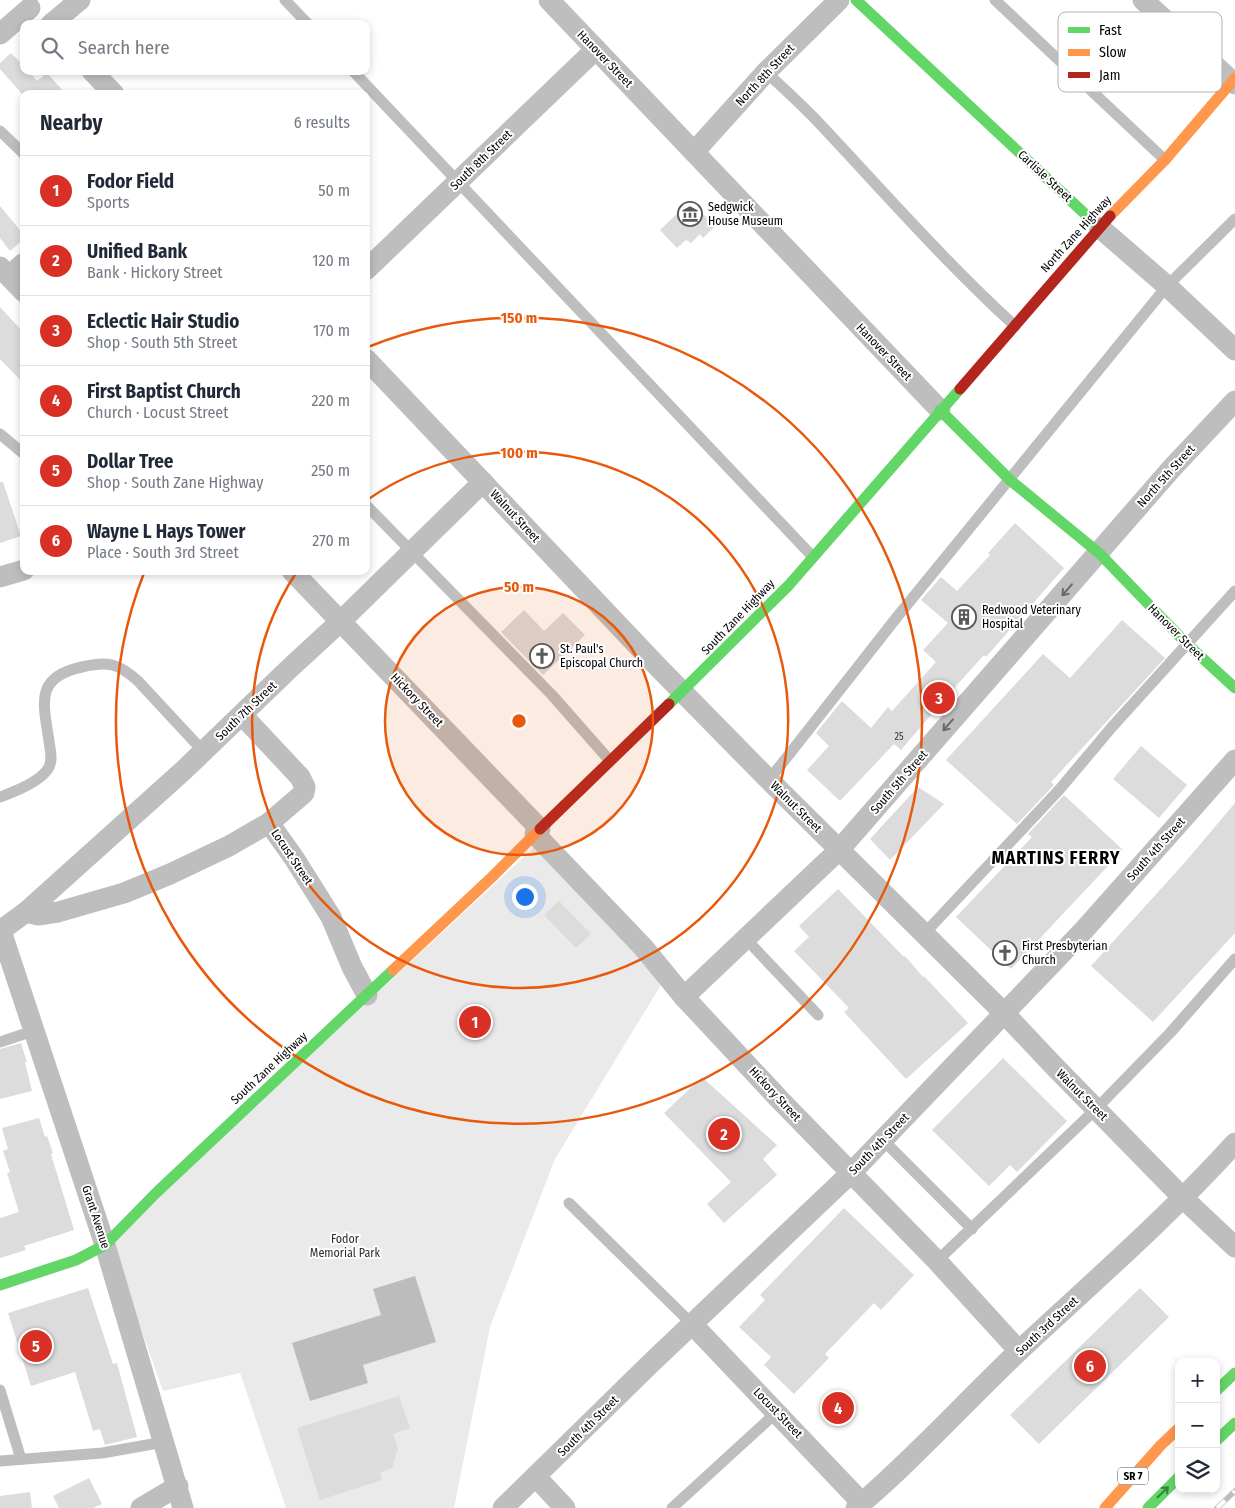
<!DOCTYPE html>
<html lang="en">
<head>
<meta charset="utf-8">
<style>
  :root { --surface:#fff; --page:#f2f2f3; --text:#1f2937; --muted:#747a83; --line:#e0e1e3; --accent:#d93025 }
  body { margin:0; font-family:"Fira Sans Condensed",sans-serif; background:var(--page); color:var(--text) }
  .controls { position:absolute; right:15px; bottom:15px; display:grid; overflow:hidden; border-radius:10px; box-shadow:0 2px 8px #0003 }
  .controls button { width:45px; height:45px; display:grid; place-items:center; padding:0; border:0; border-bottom:1px solid var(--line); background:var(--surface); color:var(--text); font:25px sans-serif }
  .you { position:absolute; left:524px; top:896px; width:18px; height:18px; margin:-12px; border:4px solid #fff; border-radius:50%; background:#1a73e8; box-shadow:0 0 0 8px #1a73e833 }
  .badge { display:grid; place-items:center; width:32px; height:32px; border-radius:50%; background:var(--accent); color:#fff; font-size:16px; font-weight:700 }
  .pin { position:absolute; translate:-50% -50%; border:2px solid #fff; box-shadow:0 1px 5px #0006 }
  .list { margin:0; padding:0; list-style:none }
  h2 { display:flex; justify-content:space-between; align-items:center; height:65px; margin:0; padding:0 20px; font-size:21px }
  h2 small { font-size:16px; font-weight:400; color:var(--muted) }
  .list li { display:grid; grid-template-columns:32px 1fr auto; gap:15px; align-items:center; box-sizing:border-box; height:70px; padding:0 20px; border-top:1px solid var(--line) }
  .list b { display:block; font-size:19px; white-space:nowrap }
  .list p { margin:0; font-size:16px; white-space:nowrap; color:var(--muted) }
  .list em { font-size:16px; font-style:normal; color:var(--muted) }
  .icon { flex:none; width:28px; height:28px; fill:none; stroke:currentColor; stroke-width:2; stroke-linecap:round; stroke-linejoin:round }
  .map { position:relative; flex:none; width:1235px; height:1508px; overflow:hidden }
  .search { position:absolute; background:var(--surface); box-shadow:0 2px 8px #0003; left:20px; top:20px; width:350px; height:55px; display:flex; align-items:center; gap:12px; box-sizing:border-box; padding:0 18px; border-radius:10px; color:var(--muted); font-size:19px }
  .panel { position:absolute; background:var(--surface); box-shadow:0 2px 8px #0003; left:20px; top:90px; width:350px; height:485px; border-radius:10px }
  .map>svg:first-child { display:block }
  .green { fill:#eaeaea }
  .water { fill:#bcbcbc }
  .building { fill:#dcdcdc }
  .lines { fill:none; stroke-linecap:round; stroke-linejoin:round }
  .lane { stroke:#bebebe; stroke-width:11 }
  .street { stroke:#bebebe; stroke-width:21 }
  .fast { stroke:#63d668; stroke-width:11 }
  .slow { stroke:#ff974d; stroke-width:11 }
  .jam { stroke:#b3261e; stroke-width:11 }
  .rail-casing { stroke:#bdbdbd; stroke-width:5.5 }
  .rail { stroke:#fff; stroke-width:4; stroke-dasharray:11; stroke-linecap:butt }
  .oneway { stroke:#686868 }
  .oneway2 { stroke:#3b803e }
  .ring { fill:none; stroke:#e8590c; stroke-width:2.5 }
  .labels { text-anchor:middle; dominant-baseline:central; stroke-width:4; stroke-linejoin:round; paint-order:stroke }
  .number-label { font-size:10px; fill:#373737 }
  .shield { fill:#fff; stroke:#4c4c4c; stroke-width:1 }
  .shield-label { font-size:11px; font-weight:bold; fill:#000 }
  .street-label { font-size:12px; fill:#000; stroke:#fff }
  .poi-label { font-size:12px; fill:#000; stroke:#fff; text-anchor:start }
  .park-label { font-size:12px; fill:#2f2f2f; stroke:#fff }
  .district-label { font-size:18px; font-weight:bold; letter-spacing:1px; fill:#000; stroke:#fff }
  .key { fill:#fff; stroke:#b2b2b2; stroke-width:1 }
  .key-label { font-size:14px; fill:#000 }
  .centre { fill:#e8590c; stroke:#fff; stroke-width:2.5 }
  .ring-label { font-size:15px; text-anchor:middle; font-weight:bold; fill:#e8590c; stroke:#fff; stroke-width:4; stroke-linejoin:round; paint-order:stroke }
</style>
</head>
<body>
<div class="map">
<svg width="1235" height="1508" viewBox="0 0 1235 1508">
  <rect width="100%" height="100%" fill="#fff"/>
  <polygon class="green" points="541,841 667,975 555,1159 490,1327 454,1508 286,1508 240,1373 163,1391 110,1241"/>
  <polygon class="water" points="415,1276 436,1342 363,1365 368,1383 310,1401 292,1343 381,1315 373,1289"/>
  <g class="building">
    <polygon points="11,53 24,66 24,71 28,71 37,81 47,73 66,94 22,94 0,69 0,63"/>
    <polygon points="690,201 715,226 703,238 700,234 691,243 686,240 677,248 660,230"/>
    <polygon points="0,206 24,235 24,239 10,251 0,238"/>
    <polygon points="0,307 24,333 24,384 0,359"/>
    <polygon points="0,482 3,482 21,536 0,543"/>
    <polygon points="1015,523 1064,568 986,657 984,655 956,686 901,750 894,744 840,801 807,770 829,746 816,733 842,701 871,728 888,707 892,711 936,662 923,650 948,623 921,600 941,577 957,591 990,555 988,553"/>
    <polygon points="524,610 544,631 563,613 585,635 543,675 501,632"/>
    <polygon points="1122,620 1165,658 1051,782 1054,785 1017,824 946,760 1043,654 1070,678"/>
    <polygon points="1141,746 1187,785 1159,818 1113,779"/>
    <polygon points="918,787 944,804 890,860 870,839"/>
    <polygon points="1064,795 1123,850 1011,969 956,917 1032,837 1028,834"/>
    <polygon points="1235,803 1235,933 1153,1022 1091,966 1187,860"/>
    <polygon points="838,889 904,957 905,956 923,977 924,976 968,1023 906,1079 844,1012 849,1008 794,951 809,937 799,926"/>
    <polygon points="559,901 591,934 576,948 544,915"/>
    <polygon points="21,1043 27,1062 25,1062 32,1091 0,1099 0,1049"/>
    <polygon points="1003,1058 1067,1121 1017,1172 1010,1165 989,1186 932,1130"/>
    <polygon points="702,1077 777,1145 763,1159 777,1175 724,1223 707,1204 731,1182 664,1113"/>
    <polygon points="39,1118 45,1137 47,1136 53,1153 51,1154 74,1230 24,1246 26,1250 0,1258 0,1218 19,1212 7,1173 10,1172 3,1151 8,1149 2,1128"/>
    <polygon points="844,1208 914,1275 881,1310 874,1303 825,1354 829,1358 794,1394 764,1365 771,1357 739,1327 765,1300 760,1295"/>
    <polygon points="88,1288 113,1364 117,1363 137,1437 105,1445 100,1429 93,1431 75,1372 31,1386 8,1313"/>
    <polygon points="1140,1288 1169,1317 1039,1444 1010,1415"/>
    <polygon points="399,1396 410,1428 393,1434 398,1448 392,1468 380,1473 382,1480 320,1500 297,1428"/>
    <polygon points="89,1478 102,1504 93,1508 59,1508 53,1496"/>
    <polygon points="30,1492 32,1508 0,1508 0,1496"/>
  </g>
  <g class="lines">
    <g class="lane">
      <polyline points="285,0 308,24"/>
      <polyline points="995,0 1165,160"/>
      <polyline points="353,71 813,557"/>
      <path d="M766,72C784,89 802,105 819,123C883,191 945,262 1015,326"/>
      <polyline points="0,131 24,154"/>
      <polyline points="0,434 24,454"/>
      <polyline points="366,505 552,695 610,761"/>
      <polyline points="769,780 897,617 1167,286 1235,219"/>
      <path d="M0,797C14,792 42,781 49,767C53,759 50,750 49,741C43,702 35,677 82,667C108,661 118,663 138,681L203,751"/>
      <polyline points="924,934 1059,790 1112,727 1235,591"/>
      <polyline points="746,939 818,1015"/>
      <polyline points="0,1042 33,1031"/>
      <polyline points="883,1140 972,1229"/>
      <polyline points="569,1203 693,1325"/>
      <polyline points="937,1261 1096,1109 1170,1033 1235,959"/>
      <polyline points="0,1390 21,1459"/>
      <polyline points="0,1461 102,1453 164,1442"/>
      <polyline points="672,1508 777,1412"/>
    </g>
    <g class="street">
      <polyline points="549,0 940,410"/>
      <polyline points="1143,0 1235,84"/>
      <polyline points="51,24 80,0"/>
      <polyline points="0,34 30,8"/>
      <polyline points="92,71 114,94"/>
      <polyline points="694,152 766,72 839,0"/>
      <polyline points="1099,227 1167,286 1235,350"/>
      <polyline points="0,267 24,292"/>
      <polyline points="366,270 596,49"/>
      <polyline points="9,276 24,263"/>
      <polyline points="366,359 657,666 769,780 1005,1014 1053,1065 1183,1198 1235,1247"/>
      <polyline points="292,571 540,829 535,834 643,947 684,997 780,1100 937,1261 1019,1351"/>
      <polyline points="0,577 24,570"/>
      <polyline points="269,823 294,858 331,917 352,967 367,995"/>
      <polyline points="26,912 38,915 58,912 124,893 170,874 229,846 269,823 304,793 305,787 300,777 242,715"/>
      <polyline points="0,928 105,1245 183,1508"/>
      <polyline points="0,931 26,912 184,770 291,667 341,621 483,482"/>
      <polyline points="684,997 839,850 1172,468 1235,401"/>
      <polyline points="693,1325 862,1503"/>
      <polyline points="536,1477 565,1508"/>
      <polyline points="141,1508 178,1486"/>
      <polyline points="503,1508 650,1364 851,1173 1084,930 1235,760"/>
      <path d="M856,1508C914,1459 965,1402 1020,1350C1093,1282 1168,1217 1235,1143"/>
    </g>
    <g class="fast">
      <polyline points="856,0 1099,227"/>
      <polyline points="940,410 1010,480 1099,553 1187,644 1235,688"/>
      <polyline points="669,704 789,585 960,389"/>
      <polyline points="0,1285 76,1260 105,1245 156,1193 393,970"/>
      <polyline points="1216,1391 1235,1373"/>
      <polyline points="1216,1441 1235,1423"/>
      <polyline points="1148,1508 1179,1477"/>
    </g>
    <g class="slow">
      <polyline points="1110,216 1165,160 1235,78"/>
      <polyline points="393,970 492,877 535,834"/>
      <polyline points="1105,1508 1161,1445 1179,1428"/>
    </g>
    <g class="jam">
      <polyline points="960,389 1110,216"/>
      <polyline points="540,829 669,704"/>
    </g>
    <defs>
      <polyline id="rail" points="1217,1508 1235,1491"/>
    </defs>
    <use href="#rail" class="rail-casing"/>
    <use href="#rail" class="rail"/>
  </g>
  <defs><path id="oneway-shaft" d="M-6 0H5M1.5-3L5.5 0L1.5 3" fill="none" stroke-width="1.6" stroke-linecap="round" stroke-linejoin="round" transform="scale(1.25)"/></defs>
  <g class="oneway">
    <use href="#oneway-shaft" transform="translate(1067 590) rotate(131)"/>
    <use href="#oneway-shaft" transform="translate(948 725) rotate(131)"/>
  </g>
  <use class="oneway2" href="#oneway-shaft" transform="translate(1163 1492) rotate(-44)"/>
  <circle cx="519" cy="721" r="134" fill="#e8590c" fill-opacity=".12"/>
  <g class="ring">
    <circle cx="519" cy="721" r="134"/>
    <path d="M367 500A268 268 0 1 1 296 573"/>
    <path d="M368 347A403 403 0 1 1 144 573"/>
  </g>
  <defs>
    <symbol id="museum-ring" viewBox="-11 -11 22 22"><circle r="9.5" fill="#fff" stroke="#595959" stroke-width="1.5"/><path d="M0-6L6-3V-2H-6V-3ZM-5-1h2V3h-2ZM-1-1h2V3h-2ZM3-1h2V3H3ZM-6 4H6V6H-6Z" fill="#595959"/></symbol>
    <symbol id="building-ring" viewBox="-11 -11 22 22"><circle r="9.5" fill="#fff" stroke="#595959" stroke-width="1.5"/><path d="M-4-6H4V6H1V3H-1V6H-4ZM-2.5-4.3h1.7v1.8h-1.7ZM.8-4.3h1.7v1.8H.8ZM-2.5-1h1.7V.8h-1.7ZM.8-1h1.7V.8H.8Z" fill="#595959"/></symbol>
    <symbol id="church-ring" viewBox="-11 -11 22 22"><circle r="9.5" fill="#fff" stroke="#595959" stroke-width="1.5"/><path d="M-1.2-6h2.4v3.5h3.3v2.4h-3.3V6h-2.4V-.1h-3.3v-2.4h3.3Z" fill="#595959"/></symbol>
  </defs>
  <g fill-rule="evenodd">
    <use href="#museum-ring" x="676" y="200" width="28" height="28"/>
    <use href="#building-ring" x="950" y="603" width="28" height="28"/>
    <use href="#church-ring" x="528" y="642" width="28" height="28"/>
    <use href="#church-ring" x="991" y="939" width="28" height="28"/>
  </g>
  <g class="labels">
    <g class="number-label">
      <text x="899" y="737">25</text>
    </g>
    <rect class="shield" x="1118" y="1467.5" width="30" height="17" rx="4"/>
    <g class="shield-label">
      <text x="1133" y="1476">SR 7</text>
    </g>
    <g class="street-label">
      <text transform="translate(605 59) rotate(46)">Hanover Street</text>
      <text transform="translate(765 75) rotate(-47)">North 8th Street</text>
      <text transform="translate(481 160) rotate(-44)">South 8th Street</text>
      <text transform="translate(1045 176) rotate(43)">Carlisle Street</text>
      <text transform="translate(1076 234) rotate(-48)">North Zane Highway</text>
      <text transform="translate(884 352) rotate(46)">Hanover Street</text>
      <text transform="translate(1166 476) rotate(-48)">North 5th Street</text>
      <text transform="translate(515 516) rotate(47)">Walnut Street</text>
      <text transform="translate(738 617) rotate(-46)">South Zane Highway</text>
      <text transform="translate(1176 632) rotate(45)">Hanover Street</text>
      <text transform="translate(417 700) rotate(46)">Hickory Street</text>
      <text transform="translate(246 711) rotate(-44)">South 7th Street</text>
      <text transform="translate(899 782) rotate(-49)">South 5th Street</text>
      <text transform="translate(796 807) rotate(45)">Walnut Street</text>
      <text transform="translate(1156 849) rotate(-48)">South 4th Street</text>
      <text transform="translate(292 857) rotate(56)">Locust Street</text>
      <text transform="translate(269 1068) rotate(-43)">South Zane Highway</text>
      <text transform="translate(775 1094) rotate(47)">Hickory Street</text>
      <text transform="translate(1082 1095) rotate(45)">Walnut Street</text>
      <text transform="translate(879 1144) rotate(-46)">South 4th Street</text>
      <text transform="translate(96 1217) rotate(72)">Grant Avenue</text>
      <text transform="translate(1047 1326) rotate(-43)">South 3rd Street</text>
      <text transform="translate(778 1413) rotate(46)">Locust Street</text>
      <text transform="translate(588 1426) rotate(-45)">South 4th Street</text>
    </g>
    <g class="poi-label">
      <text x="708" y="207">Sedgwick<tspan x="708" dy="14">House Museum</tspan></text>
      <text x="982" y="610">Redwood Veterinary<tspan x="982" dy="14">Hospital</tspan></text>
      <text x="560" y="649">St. Paul's<tspan x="560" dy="14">Episcopal Church</tspan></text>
      <text x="1022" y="946">First Presbyterian<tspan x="1022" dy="14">Church</tspan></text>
    </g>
    <g class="park-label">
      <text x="345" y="1239">Fodor<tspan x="345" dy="14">Memorial Park</tspan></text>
    </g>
    <g class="district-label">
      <text x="1056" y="858">MARTINS FERRY</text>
    </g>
  </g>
  <rect x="1058" y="12" width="164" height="80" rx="8" class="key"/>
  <rect x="1068" y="27" width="22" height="6" fill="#63d668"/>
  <rect x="1068" y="49" width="22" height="7" fill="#ff974d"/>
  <rect x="1068" y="72" width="22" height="6" fill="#b3261e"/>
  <g class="key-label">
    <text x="1099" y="35">Fast</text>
    <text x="1099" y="57">Slow</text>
    <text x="1099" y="80">Jam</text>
  </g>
  <circle cx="519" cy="721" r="8" class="centre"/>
  <g class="ring-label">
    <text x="519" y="323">150 m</text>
    <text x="519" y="458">100 m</text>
    <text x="519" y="592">50 m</text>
  </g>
</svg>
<div class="controls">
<button>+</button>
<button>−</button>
<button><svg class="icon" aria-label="layers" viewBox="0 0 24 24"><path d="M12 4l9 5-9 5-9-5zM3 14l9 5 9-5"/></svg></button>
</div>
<div class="you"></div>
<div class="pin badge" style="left:475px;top:1022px">1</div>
<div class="pin badge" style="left:724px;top:1134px">2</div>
<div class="pin badge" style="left:939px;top:698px">3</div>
<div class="pin badge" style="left:838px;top:1408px">4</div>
<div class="pin badge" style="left:36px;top:1346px">5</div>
<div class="pin badge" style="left:1090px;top:1366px">6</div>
<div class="search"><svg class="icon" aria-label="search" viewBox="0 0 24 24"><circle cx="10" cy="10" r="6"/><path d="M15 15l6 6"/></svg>Search here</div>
<section class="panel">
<h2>Nearby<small>6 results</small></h2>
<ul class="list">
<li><span class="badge">1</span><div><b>Fodor Field</b><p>Sports</p></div><em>50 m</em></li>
<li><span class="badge">2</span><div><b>Unified Bank</b><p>Bank · Hickory Street</p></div><em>120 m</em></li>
<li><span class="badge">3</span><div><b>Eclectic Hair Studio</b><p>Shop · South 5th Street</p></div><em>170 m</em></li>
<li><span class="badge">4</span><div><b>First Baptist Church</b><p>Church · Locust Street</p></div><em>220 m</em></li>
<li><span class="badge">5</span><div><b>Dollar Tree</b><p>Shop · South Zane Highway</p></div><em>250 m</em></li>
<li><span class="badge">6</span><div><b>Wayne L Hays Tower</b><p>Place · South 3rd Street</p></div><em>270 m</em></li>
</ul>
</section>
</div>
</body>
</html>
